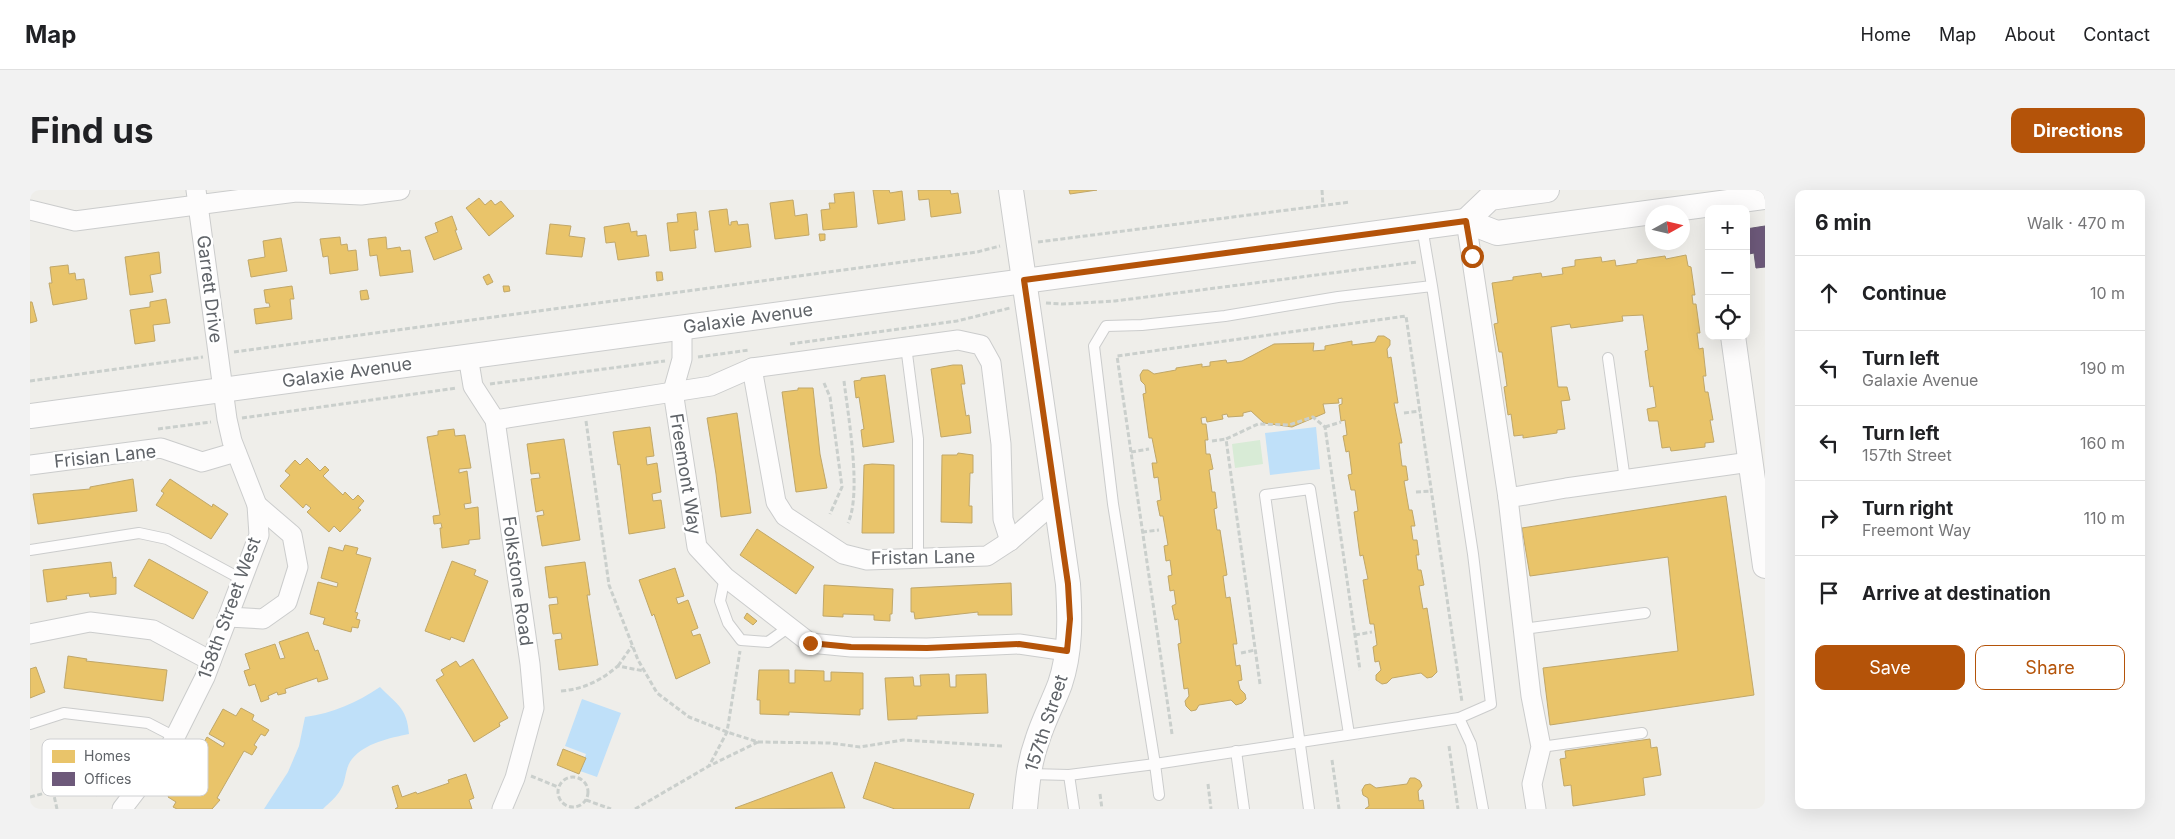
<!DOCTYPE html>
<html lang="en">
<head>
<meta charset="utf-8">
<style>
  :root { --surface:#fff; --page:#f2f2f2; --text:#202124; --muted:#757577; --line:#e0e0e0; --accent:#b45309 }
  body { margin:0; font-family:Inter,sans-serif; background:var(--page); color:var(--text) }
  .controls { position:absolute; right:15px; top:15px; display:grid; overflow:hidden; border-radius:10px; box-shadow:0 5px 20px #0002 }
  .controls button { width:45px; height:45px; display:grid; place-items:center; padding:0; border:0; border-bottom:1px solid var(--line); background:var(--surface); color:var(--text); font:25px sans-serif }
  .compass { position:absolute; left:1615px; top:15px; width:45px; height:45px; border-radius:50%; background:var(--surface); box-shadow:0 5px 20px #0002; rotate:82deg }
  .stop { position:absolute; width:15px; height:15px; margin:-11px; border:4px solid #b45309; border-radius:50%; background:#fff }
  .stop.end { background:#b45309; border-color:#fff; box-shadow:0 1px 5px #0008 }
  .list { margin:0; padding:0; list-style:none }
  h2 { display:flex; justify-content:space-between; align-items:center; height:65px; margin:0; padding:0 20px; font-size:21px }
  h2 small { font-size:16px; font-weight:400; color:var(--muted) }
  .list li { display:grid; grid-template-columns:32px 1fr auto; gap:15px; align-items:center; box-sizing:border-box; height:75px; padding:0 20px; border-top:1px solid var(--line) }
  .list b { display:block; font-size:19px; white-space:nowrap }
  .list p { margin:0; font-size:16px; white-space:nowrap; color:var(--muted) }
  .list em { font-size:16px; font-style:normal; color:var(--muted) }
  .actions { display:flex; gap:10px; padding:15px 20px }
  .actions a { flex:1; padding:11px 0; border:1px solid var(--accent); border-radius:10px; text-align:center; font-size:18px; color:var(--accent) }
  .actions .main { background:var(--accent); color:#fff }
  .icon { flex:none; width:28px; height:28px; fill:none; stroke:currentColor; stroke-width:2; stroke-linecap:round; stroke-linejoin:round }
  .map { position:relative; flex:none; width:1735px; height:619px; overflow:hidden; border-radius:10px }
  header { display:flex; align-items:center; gap:30px; box-sizing:border-box; height:70px; padding:0 25px; background:var(--surface); border-bottom:1px solid var(--line) }
  header strong { font-size:24px }
  nav { display:flex; gap:28px; margin-inline-start:auto; font-size:18px }
  .intro { display:flex; align-items:center; justify-content:space-between; box-sizing:border-box; height:120px; padding:0 30px }
  h1 { margin:0; font-size:35px }
  .button { padding:12px 22px; border-radius:10px; background:var(--accent); color:#fff; font-size:18px; font-weight:700 }
  main { display:flex; gap:30px; padding:0 30px }
  aside { flex:1; background:var(--surface); border-radius:10px; box-shadow:0 5px 20px #0002 }
  .map>svg:first-child { display:block }
  .green { fill:#d8ebd6 }
  .water { fill:#bfe0f9 }
  .homes { fill:#e9c46a; stroke:#c0a769 }
  .offices { fill:#6d597a; stroke:#695c75 }
  .lines { fill:none; stroke-linecap:round; stroke-linejoin:round }
  .service-casing { stroke:#cbcccc; stroke-width:12 }
  .minor-casing { stroke:#cbcccc; stroke-width:21 }
  .tertiary-casing { stroke:#cbcccc; stroke-width:26 }
  .path { stroke:#cacfcc; stroke-width:3; stroke-dasharray:5 2.5; stroke-linecap:butt }
  .service { stroke:#fdfcfc; stroke-width:10 }
  .minor { stroke:#fdfcfc; stroke-width:19 }
  .tertiary { stroke:#fdfcfc; stroke-width:24 }
  .route { stroke:#b45309; stroke-width:6 }
  .labels { text-anchor:middle; dominant-baseline:central; stroke-width:5; stroke-linejoin:round; paint-order:stroke }
  .street-label { font-size:18px; fill:#5f6368; stroke:#fff }
  .key { fill:#fff; stroke:#cfd0d2; stroke-width:1 }
  .key-label { font-size:14px; fill:#5f6368 }
</style>
</head>
<body>
<header>
<strong>Map</strong>
<nav><a>Home</a><a>Map</a><a>About</a><a>Contact</a></nav>
</header>
<div class="intro"><h1>Find us</h1><a class="button">Directions</a></div>
<main>
<div class="map">
<svg width="1735" height="619" viewBox="0 0 1735 619">
  <rect width="100%" height="100%" fill="#efeeea"/>
  <polygon class="green" points="1230,250 1233,274 1205,278 1202,254"/>
  <g class="water">
    <polygon points="1286,237 1290,279 1240,285 1235,243"/>
    <path d="M350,497C366,514 377,517 379,544C360,548 335,553 322,569C316,576 316,587 313,595C309,605 300,612 293,619H234L258,582L269,556L275,527C303,523 326,513 350,497Z"/>
    <polygon points="552,509 591,523 567,587 550,581 556,564 535,556"/>
  </g>
  <g class="homes">
    <polygon points="843,0 859,0 860,3 872,1 875,30 848,34"/>
    <polygon points="888,0 920,0 921,4 928,3 931,23 901,27 899,9 889,10"/>
    <polygon points="1039,0 1067,0 1040,4"/>
    <polygon points="824,2 827,37 793,40 791,20 800,19 799,13 805,13 804,4"/>
    <polygon points="449,8 455,15 461,10 465,15 471,11 484,26 459,46 436,18"/>
    <polygon points="763,10 765,26 777,24 779,45 745,49 740,13"/>
    <polygon points="697,19 699,35 701,35 701,32 707,31 708,35 718,34 721,57 685,62 679,21"/>
    <polygon points="666,22 668,40 664,40 666,58 640,61 637,33 648,32 647,24"/>
    <polygon points="422,26 427,40 425,40 432,59 404,70 395,47 408,42 405,33"/>
    <polygon points="599,33 601,42 607,41 607,46 616,45 619,66 588,70 585,52 576,53 574,37"/>
    <polygon points="520,34 541,36 539,46 555,48 552,67 516,64"/>
    <polygon points="789,44 795,44 795,50 790,51"/>
    <polygon points="310,47 311,55 317,54 318,61 326,60 328,80 300,84 298,66 293,67 290,49"/>
    <polygon points="356,47 357,59 370,57 371,61 380,60 383,82 350,86 347,65 340,66 338,49"/>
    <polygon points="251,48 257,81 221,87 218,70 235,67 233,51"/>
    <polygon points="129,62 131,83 120,85 123,102 100,105 95,67"/>
    <polygon points="1656,65 1658,76 1661,77 1665,105 1662,105 1663,114 1666,114 1670,143 1667,143 1669,159 1673,158 1676,186 1673,186 1675,202 1678,202 1683,230 1680,230 1684,252 1675,253 1675,257 1641,261 1640,257 1632,258 1628,231 1619,231 1617,219 1626,217 1623,196 1620,197 1615,161 1618,160 1613,125 1592,126 1593,131 1541,138 1540,134 1521,137 1528,197 1537,197 1540,210 1531,211 1535,239 1527,240 1527,243 1493,248 1493,245 1484,246 1481,224 1478,225 1474,197 1477,196 1472,162 1469,162 1464,134 1468,133 1462,93 1483,90 1483,87 1511,83 1512,87 1533,84 1532,78 1545,76 1545,70 1571,67 1572,72 1585,70 1586,76 1607,73 1607,70 1635,66 1636,69"/>
    <polygon points="38,75 39,84 45,83 46,90 54,89 57,109 23,115 19,93 22,93 20,77"/>
    <polygon points="626,82 632,82 633,90 627,91"/>
    <polygon points="459,84 463,92 457,95 453,87"/>
    <polygon points="262,96 264,109 260,109 262,129 226,134 224,119 240,117 239,113 236,113 234,100"/>
    <polygon points="473,96 479,96 480,101 474,102"/>
    <polygon points="337,100 339,109 331,110 330,101"/>
    <polygon points="136,109 140,133 123,135 125,151 105,154 100,120 120,117 120,112"/>
    <polygon points="0,112 2,112 7,131 0,133"/>
    <polygon points="1348,146 1354,146 1360,150 1360,155 1357,159 1358,168 1361,167 1368,213 1364,213 1372,253 1369,253 1372,276 1376,276 1378,290 1374,291 1379,320 1382,320 1385,336 1381,336 1383,350 1387,350 1389,365 1386,365 1388,380 1391,380 1394,395 1389,396 1393,419 1397,418 1407,482 1402,487 1397,488 1391,483 1362,488 1357,493 1352,494 1346,490 1346,485 1351,480 1349,471 1345,472 1343,457 1347,455 1344,434 1340,434 1333,390 1338,389 1333,365 1330,366 1324,322 1328,321 1325,300 1321,300 1318,285 1322,284 1319,261 1316,262 1313,246 1317,245 1315,230 1311,231 1309,215 1312,214 1312,208 1308,209 1309,213 1293,214 1295,223 1262,237 1234,233 1221,221 1213,223 1213,226 1198,227 1197,224 1192,225 1193,229 1177,232 1176,227 1171,228 1172,234 1176,234 1178,250 1175,250 1176,264 1180,264 1183,279 1179,280 1182,302 1185,302 1187,318 1184,319 1187,340 1190,340 1197,385 1193,386 1196,408 1200,407 1207,454 1203,454 1206,476 1210,475 1212,490 1208,491 1210,499 1215,504 1216,509 1212,513 1206,515 1201,510 1169,515 1166,520 1161,521 1156,516 1155,511 1159,506 1158,498 1154,499 1148,454 1151,453 1148,429 1145,430 1142,416 1146,414 1144,400 1140,401 1138,386 1142,385 1140,370 1136,371 1134,356 1138,355 1133,326 1130,326 1127,311 1131,310 1128,287 1124,288 1122,273 1127,273 1122,248 1119,248 1113,204 1116,203 1115,195 1111,191 1110,185 1113,180 1118,180 1124,184 1146,180 1146,178 1172,174 1172,177 1180,176 1180,172 1196,170 1197,173 1212,171 1244,154 1284,153 1283,161 1295,160 1295,156 1322,151 1322,155 1345,152"/>
    <polygon points="923,175 932,175 935,194 931,194 936,226 939,225 941,243 911,247 901,179"/>
    <polygon points="855,185 864,252 833,257 831,240 834,239 829,207 826,208 824,191 831,190 831,188"/>
    <polygon points="768,198 783,198 790,264 797,298 766,302 752,202 768,200"/>
    <polygon points="707,223 721,323 691,327 686,284 677,228"/>
    <polygon points="620,237 624,266 616,267 617,275 627,273 631,302 622,304 623,311 631,310 635,338 599,344 590,274 588,275 583,242"/>
    <polygon points="424,239 425,246 435,245 441,278 429,279 429,283 437,281 441,313 434,314 435,319 448,317 450,349 439,350 439,354 412,358 410,338 412,338 411,333 404,334 403,326 410,325 397,247 408,245 408,241"/>
    <polygon points="534,249 550,350 512,356 507,326 514,325 513,320 506,322 501,289 510,288 509,283 501,284 497,254"/>
    <polygon points="928,263 943,265 943,283 940,283 939,316 942,316 942,333 911,332 912,265 927,265"/>
    <polygon points="277,268 290,281 295,276 299,280 293,286 313,305 315,302 323,310 328,305 334,311 328,318 331,320 310,342 304,336 299,342 277,322 281,318 276,314 273,318 250,296 260,285 255,281 265,270 270,275"/>
    <polygon points="842,274 864,275 864,343 832,343 834,275"/>
    <polygon points="103,289 107,321 8,334 3,304 60,299 60,297"/>
    <polygon points="140,289 182,317 183,314 198,324 181,349 126,315 134,303 131,301"/>
    <polygon points="1696,306 1724,505 1520,535 1513,478 1648,461 1638,367 1500,386 1492,338"/>
    <polygon points="727,339 784,377 766,404 710,365"/>
    <polygon points="315,355 328,358 326,364 341,368 325,422 328,423 326,429 330,430 328,438 322,437 321,442 293,434 295,428 280,424 288,392 307,397 308,393 291,388 299,357 313,361"/>
    <polygon points="119,369 178,402 163,429 104,396"/>
    <polygon points="422,371 446,380 444,385 458,391 434,452 421,447 420,450 395,441"/>
    <polygon points="81,372 83,388 86,387 86,404 60,407 59,403 36,406 37,409 17,412 13,380"/>
    <polygon points="555,372 560,405 557,405 568,475 529,480 525,450 532,449 531,443 523,444 519,415 528,414 527,407 519,408 515,377"/>
    <polygon points="645,378 654,406 646,408 648,414 658,410 668,438 661,441 663,446 670,444 680,473 646,489 624,424 622,426 609,390"/>
    <polygon points="981,393 982,425 948,425 948,422 885,429 884,422 881,422 881,398"/>
    <polygon points="794,395 863,399 862,424 860,424 860,431 844,430 844,425 813,424 813,427 793,426"/>
    <polygon points="717,423 727,431 723,435 714,428"/>
    <polygon points="278,442 285,461 288,460 298,489 288,492 287,488 255,499 256,503 248,505 247,502 238,506 239,509 231,512 225,494 219,496 214,481 220,479 215,464 245,454 250,469 255,468 249,452"/>
    <polygon points="38,466 57,469 56,471 137,480 133,511 34,498"/>
    <polygon points="443,469 478,528 469,533 470,536 444,552 406,490 414,485 411,480 426,471 430,477"/>
    <polygon points="6,477 15,502 0,508 0,479"/>
    <polygon points="729,480 759,480 759,493 765,493 765,480 794,481 794,491 801,491 801,482 833,483 833,519 830,519 830,525 759,522 759,525 730,524 730,510 727,510"/>
    <polygon points="919,484 920,497 926,497 926,485 956,484 958,523 887,526 887,529 858,530 855,488 883,487 884,496 891,496 890,485"/>
    <polygon points="211,518 224,525 222,530 239,540 235,546 231,544 224,555 227,557 222,565 214,561 187,608 190,610 182,619 147,619 143,617 146,612 138,607 154,578 167,585 169,580 161,575 177,547 193,557 195,553 179,544 193,519 206,526"/>
    <polygon points="1620,549 1621,558 1627,557 1631,585 1613,588 1615,605 1543,616 1541,595 1534,596 1530,569 1536,568 1535,561"/>
    <polygon points="533,559 556,568 549,584 527,575"/>
    <polygon points="845,572 944,604 939,619 865,619 833,608"/>
    <polygon points="802,582 815,618 706,619 705,618"/>
    <polygon points="436,584 444,608 439,610 442,619 365,619 368,617 362,597 368,595 372,607 386,602 387,604 419,593 418,590"/>
    <polygon points="1380,588 1385,588 1390,591 1392,596 1388,601 1389,611 1393,610 1394,619 1335,619 1339,616 1338,608 1333,605 1332,600 1335,595 1340,594 1346,598 1377,594"/>
  </g>
  <polygon class="offices" points="1735,36 1735,77 1726,78 1724,63 1719,64 1716,39"/>
  <g class="lines">
    <defs>
      <g id="service">
        <polyline points="1392,37 1402,96 1308,107 1195,126 1112,135 1076,136 1064,156 1083,314 1125,574 1429,528 1461,514 1443,364 1402,96"/>
        <polyline points="876,156 888,249 888,369"/>
        <polyline points="1578,168 1595,290"/>
        <polyline points="0,360 109,343 137,349 213,390"/>
        <polyline points="695,387 690,411 698,433 711,450 738,452 759,437"/>
        <polyline points="1493,439 1615,423"/>
        <polyline points="1429,528 1441,554 1453,619"/>
        <polyline points="0,534 34,523 118,533 145,547"/>
        <polyline points="1511,557 1612,543"/>
        <polyline points="1206,561 1214,619"/>
        <polyline points="999,584 1039,585 1125,574 1129,605"/>
        <polyline points="1039,585 1044,619"/>
        <polyline points="1279,619 1235,305 1280,299 1319,544"/>
      </g>
      <g id="minor">
        <polyline points="0,20 45,31 266,2 331,5 370,0"/>
        <polyline points="1436,31 1478,308 1536,298 1720,272"/>
        <polyline points="652,137 652,169 643,201 667,357 695,387 780,453 821,457 897,458 989,454 1037,461"/>
        <polyline points="438,166 443,196 465,230 500,474 504,518 485,588 472,619"/>
        <polyline points="722,178 746,312 755,326 813,364 837,370 957,366 980,351 1026,311"/>
        <polyline points="465,230 681,196 722,178 928,150 951,155 961,173 971,254 973,329 980,351"/>
        <polyline points="0,275 131,258 172,272 206,262"/>
        <polyline points="1478,308 1501,506 1511,557 1502,594 1506,619"/>
        <polyline points="198,427 233,429 257,412 268,377 262,345 227,315"/>
        <polyline points="0,444 60,432 123,440 181,471"/>
        <polyline points="92,619 141,555 175,487 229,345 227,315 202,251 197,229 166,0"/>
      </g>
      <g id="tertiary">
        <path d="M981,0L1038,394C1040,428 1041,461 1030,494C1023,513 1013,531 1007,551C999,573 997,596 995,619"/>
        <polyline points="1436,31 1460,8 1517,0"/>
        <polyline points="1703,146 1735,376"/>
        <polyline points="0,226 1436,31 1467,43 1735,7"/>
      </g>
    </defs>
    <use href="#service" class="service-casing"/>
    <use href="#minor" class="minor-casing"/>
    <use href="#tertiary" class="tertiary-casing"/>
    <g class="path">
      <polyline points="1292,0 1293,16"/>
      <polyline points="1008,52 1320,12"/>
      <polyline points="1016,113 1033,114 1085,111 1387,72"/>
      <polyline points="760,154 927,131 980,118"/>
      <polyline points="204,162 947,62 970,56"/>
      <polyline points="668,167 719,160"/>
      <polyline points="0,191 173,167"/>
      <path d="M814,191C818,225 832,303 818,333"/>
      <polyline points="794,193 800,207 812,297 800,324"/>
      <polyline points="460,194 635,171"/>
      <polyline points="1374,223 1390,221"/>
      <polyline points="212,228 427,198"/>
      <polyline points="556,231 579,395 608,470 627,503 659,527 697,542 728,552 679,576"/>
      <polyline points="1295,237 1311,232"/>
      <polyline points="128,239 181,232"/>
      <polyline points="1182,251 1196,249"/>
      <polyline points="1101,262 1119,259"/>
      <polyline points="1386,302 1401,301"/>
      <polyline points="1112,342 1129,340"/>
      <polyline points="1325,445 1342,442"/>
      <polyline points="1211,463 1225,460"/>
      <polyline points="588,476 602,456"/>
      <polyline points="1230,494 1196,249 1228,234 1259,235 1283,227 1295,237 1330,480"/>
      <path d="M531,501C554,499 570,491 588,476L614,481"/>
      <polyline points="1142,544 1087,166 1376,126 1432,512"/>
      <polyline points="728,552 800,553 830,557 873,550 973,556"/>
      <polyline points="1419,556 1428,619"/>
      <polyline points="1302,570 1309,619"/>
      <polyline points="501,586 528,597"/>
      <circle cx="543" cy="602" r="15"/>
      <polyline points="1178,594 1181,619"/>
      <path d="M23,601C41,595 49,599 67,605"/>
      <polyline points="1070,604 1072,619"/>
      <polyline points="0,607 23,601 27,619"/>
      <polyline points="556,610 581,619"/>
      <polyline points="605,619 679,576 697,542 710,461"/>
    </g>
    <use href="#service" class="service"/>
    <use href="#minor" class="minor"/>
    <use href="#tertiary" class="tertiary"/>
  </g>
  <g class="lines">
    <polyline class="route" points="780,453 821,457 897,458 989,454 1037,461 1040,429 1038,394 994,90 1436,31 1442,66"/>
  </g>
  <g class="labels">
    <g class="street-label">
      <text transform="translate(180 99) rotate(83)">Garrett Drive</text>
      <text transform="translate(718 128) rotate(-8)">Galaxie Avenue</text>
      <text transform="translate(317 182) rotate(-8)">Galaxie Avenue</text>
      <text transform="translate(75 266) rotate(-6)">Frisian Lane</text>
      <text transform="translate(656 284) rotate(81)">Freemont Way</text>
      <text transform="translate(893 367) rotate(-1)">Fristan Lane</text>
      <text transform="translate(488 391) rotate(82)">Folkstone Road</text>
      <text transform="translate(199 418) rotate(-70)">158th Street West</text>
      <text transform="translate(1016 533) rotate(-72)">157th Street</text>
    </g>
  </g>
  <rect x="12" y="549" width="166" height="57" rx="8" class="key"/>
  <rect x="22" y="560" width="23" height="13" fill="#e9c46a"/>
  <rect x="22" y="582" width="23" height="14" fill="#6d597a"/>
  <g class="key-label">
    <text x="54" y="571">Homes</text>
    <text x="54" y="594">Offices</text>
  </g>
</svg>
<div class="controls">
<button>+</button>
<button>−</button>
<button><svg class="icon" aria-label="locate" viewBox="0 0 24 24"><circle cx="12" cy="12" r="6"/><path d="M12 2v4M12 18v4M2 12h4M18 12h4"/></svg></button>
</div>
<svg class="compass" viewBox="-18 -18 36 36"><path d="M0-13l5 13h-10z" fill="#e53935"/><path d="M0 13l5-13h-10z" fill="#757577"/></svg>
<div class="stop" style="left:1442px;top:66px"></div>
<div class="stop end" style="left:780px;top:453px"></div>
</div>
<aside>
<h2>6 min<small>Walk · 470 m</small></h2>
<ul class="list">
<li><svg class="icon" aria-label="ahead" viewBox="0 0 24 24"><path d="M12 20V5M6 11l6-6 6 6"/></svg><div><b>Continue</b></div><em>10 m</em></li>
<li><svg class="icon" aria-label="left" viewBox="0 0 24 24"><path d="M17 20v-9H6M10 6l-5 5 5 5"/></svg><div><b>Turn left</b><p>Galaxie Avenue</p></div><em>190 m</em></li>
<li><svg class="icon" aria-label="left" viewBox="0 0 24 24"><path d="M17 20v-9H6M10 6l-5 5 5 5"/></svg><div><b>Turn left</b><p>157th Street</p></div><em>160 m</em></li>
<li><svg class="icon" aria-label="right" viewBox="0 0 24 24"><path d="M7 20v-9h11M14 6l5 5-5 5"/></svg><div><b>Turn right</b><p>Freemont Way</p></div><em>110 m</em></li>
<li><svg class="icon" aria-label="arrive" viewBox="0 0 24 24"><path d="M6 21V4h12l-3 4 3 4H6"/></svg><div><b>Arrive at destination</b></div></li>
</ul>
<div class="actions"><a class="main">Save</a><a>Share</a></div>
</aside>
</main>
</body>
</html>
